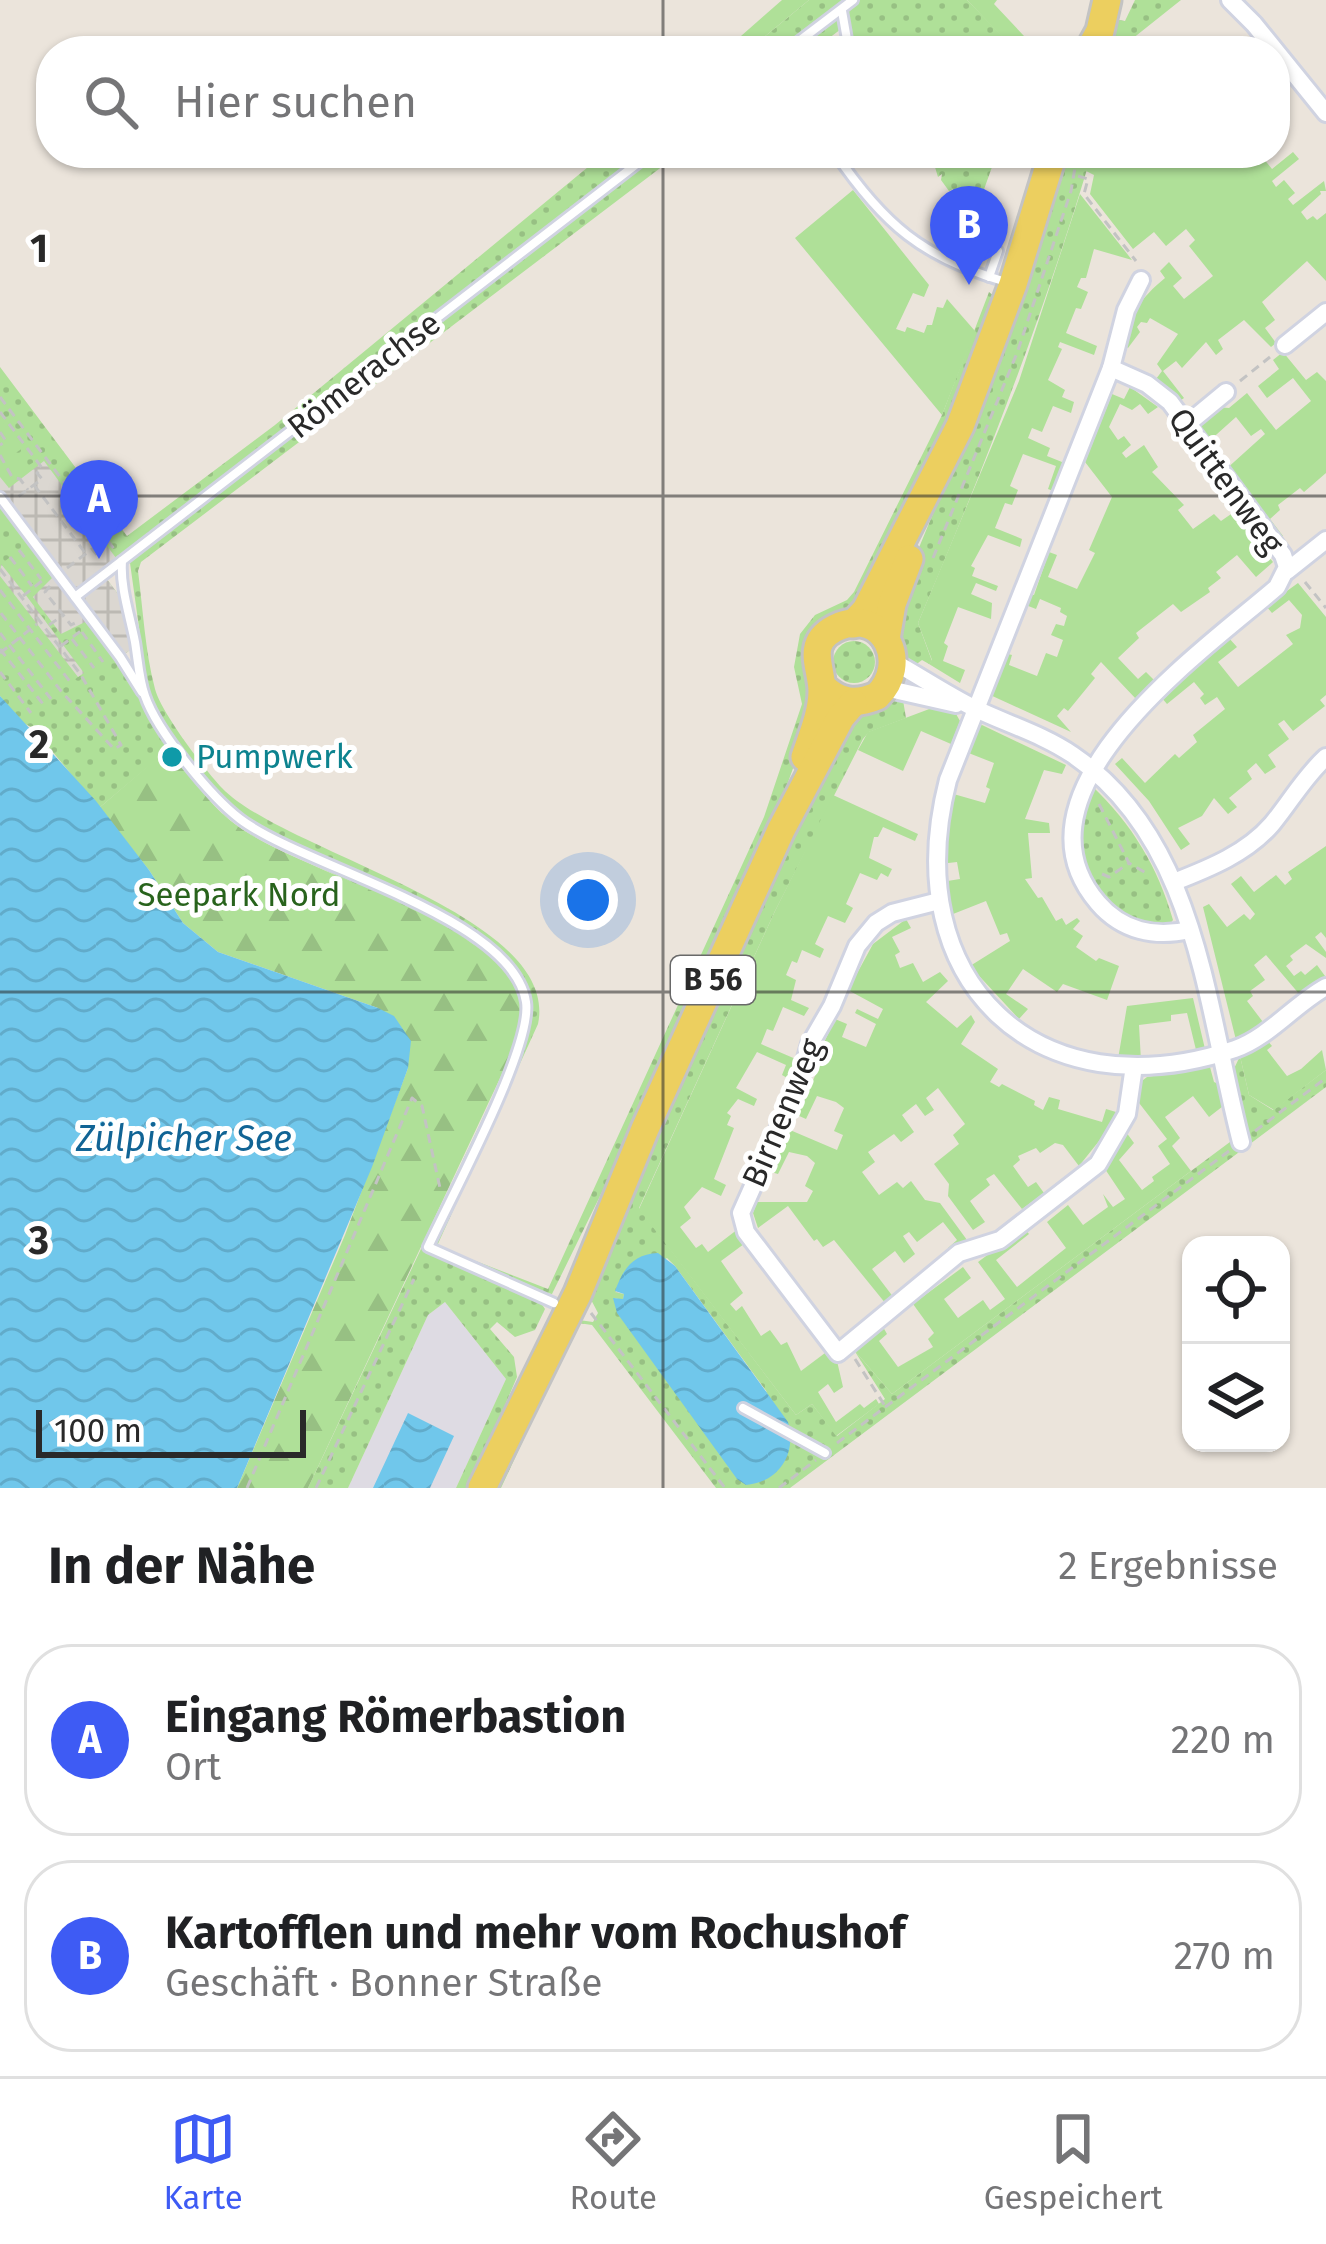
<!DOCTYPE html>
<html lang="de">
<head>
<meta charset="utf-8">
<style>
  :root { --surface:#fff; --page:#f2f2f2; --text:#202124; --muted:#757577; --line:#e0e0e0; --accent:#3e5bf4 }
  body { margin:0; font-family:"Fira Sans",sans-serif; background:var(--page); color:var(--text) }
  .controls { position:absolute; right:36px; bottom:36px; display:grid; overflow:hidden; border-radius:24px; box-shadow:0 3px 9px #0004 }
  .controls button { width:108px; height:108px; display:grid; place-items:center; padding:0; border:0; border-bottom:3px solid var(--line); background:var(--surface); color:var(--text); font:60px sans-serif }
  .scale { position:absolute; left:36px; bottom:30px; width:270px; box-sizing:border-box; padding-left:12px; border:6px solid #292929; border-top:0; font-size:33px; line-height:42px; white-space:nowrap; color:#292929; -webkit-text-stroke:9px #fff; paint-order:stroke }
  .you { position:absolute; left:588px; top:900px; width:42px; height:42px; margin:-30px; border:9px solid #fff; border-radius:50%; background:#1a73e8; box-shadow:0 0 0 18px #1a73e833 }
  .badge { display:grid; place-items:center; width:78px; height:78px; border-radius:50%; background:var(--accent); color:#fff; font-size:39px; font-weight:700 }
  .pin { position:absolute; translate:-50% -99px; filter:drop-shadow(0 3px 6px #0008) }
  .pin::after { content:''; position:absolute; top:63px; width:42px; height:36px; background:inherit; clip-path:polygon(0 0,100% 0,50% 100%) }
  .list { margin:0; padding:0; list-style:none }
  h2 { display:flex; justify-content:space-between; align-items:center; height:156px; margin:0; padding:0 48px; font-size:51px }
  h2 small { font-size:39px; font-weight:400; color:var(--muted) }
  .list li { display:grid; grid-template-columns:78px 1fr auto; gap:36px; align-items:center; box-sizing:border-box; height:192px; margin:0 24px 24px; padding:0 24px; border:3px solid var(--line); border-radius:48px }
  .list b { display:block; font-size:45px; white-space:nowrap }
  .list p { margin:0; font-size:39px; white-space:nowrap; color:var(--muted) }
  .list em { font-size:39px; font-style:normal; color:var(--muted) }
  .icon { flex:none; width:66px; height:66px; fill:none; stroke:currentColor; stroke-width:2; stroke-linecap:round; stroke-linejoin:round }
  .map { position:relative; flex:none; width:1326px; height:1488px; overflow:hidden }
  .search { position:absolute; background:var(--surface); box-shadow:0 3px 9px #0004; left:36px; right:36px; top:36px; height:132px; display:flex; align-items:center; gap:30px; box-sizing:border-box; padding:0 42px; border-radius:48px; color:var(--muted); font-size:45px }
  .sheet { height:588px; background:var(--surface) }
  nav { display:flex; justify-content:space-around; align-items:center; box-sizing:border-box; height:168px; border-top:3px solid var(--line); background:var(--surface); font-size:33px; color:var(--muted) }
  nav a { display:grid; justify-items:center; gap:6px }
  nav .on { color:var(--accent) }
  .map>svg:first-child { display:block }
  .industrial { fill:#dedbe3 }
  .grass { fill:url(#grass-dots); fill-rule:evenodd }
  .forest { fill:url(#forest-firs) }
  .garden { fill:#afe098 }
  .plaza { fill:url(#plaza-grid) }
  .water { fill:url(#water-waves) }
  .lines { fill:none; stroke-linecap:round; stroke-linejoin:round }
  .service-casing { stroke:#d0d3e1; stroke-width:14 }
  .minor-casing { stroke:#d0d3e1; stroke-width:22 }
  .primary-casing { stroke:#c3c3c3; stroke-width:33 }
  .path { stroke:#c3c3c3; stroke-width:3; stroke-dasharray:9 6; stroke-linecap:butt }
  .service { stroke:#fff; stroke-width:8 }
  .minor { stroke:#fff; stroke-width:16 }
  .primary { stroke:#eccf5f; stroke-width:27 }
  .grid { fill:none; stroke:#292929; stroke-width:3; stroke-opacity:0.55 }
  .culture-dot { fill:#0f9aa8; stroke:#fff; stroke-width:4.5 }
  .labels { text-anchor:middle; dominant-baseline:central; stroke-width:10; stroke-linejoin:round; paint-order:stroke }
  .shield { fill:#fff; stroke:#696969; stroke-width:3 }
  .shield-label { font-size:30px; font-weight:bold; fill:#292929 }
  .street-label { font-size:33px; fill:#292929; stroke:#fff }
  .culture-label { font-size:33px; fill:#0d838f; stroke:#fff; text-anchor:start }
  .park-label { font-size:33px; fill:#28631c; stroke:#fff }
  .water-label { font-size:36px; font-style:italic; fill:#116495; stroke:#fff }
  .grid-label { font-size:39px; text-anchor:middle; font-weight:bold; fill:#292929; stroke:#fff; stroke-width:10; stroke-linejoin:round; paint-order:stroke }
</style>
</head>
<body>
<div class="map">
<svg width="1326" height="1488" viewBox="0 0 1326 1488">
  <defs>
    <pattern id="grass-dots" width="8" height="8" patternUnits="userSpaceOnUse" patternTransform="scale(3)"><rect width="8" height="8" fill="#afe098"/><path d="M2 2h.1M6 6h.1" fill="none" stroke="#97c083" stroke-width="1.8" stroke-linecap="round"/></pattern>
    <pattern id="forest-firs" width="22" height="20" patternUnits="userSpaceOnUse" patternTransform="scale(3)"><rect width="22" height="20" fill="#afe098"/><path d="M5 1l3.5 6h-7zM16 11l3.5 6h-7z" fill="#97c083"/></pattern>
    <pattern id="plaza-grid" width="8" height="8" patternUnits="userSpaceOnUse" patternTransform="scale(3)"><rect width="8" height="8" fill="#dbd7d1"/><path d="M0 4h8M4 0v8" fill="none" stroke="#bcb9b3"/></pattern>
    <pattern id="water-waves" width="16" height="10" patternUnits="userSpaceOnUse" patternTransform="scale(3)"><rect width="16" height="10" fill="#70c7eb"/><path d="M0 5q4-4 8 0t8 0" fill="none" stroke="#61abca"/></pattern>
  </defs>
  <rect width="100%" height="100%" fill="#ebe4db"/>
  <polygon class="industrial" points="445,1302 506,1379 456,1488 348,1488 428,1315"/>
  <g class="grass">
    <polygon points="809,0 967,0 1017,51 967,51 958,42 948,51 853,51 845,26 812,51 747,51"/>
    <polygon points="1135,0 1181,0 1132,39 1124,51 1095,51 1108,18 1125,21"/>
    <path d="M605,153H680L141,562L138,571C143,609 145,651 155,689C161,712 204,769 222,788C284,853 561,914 538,1024L437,1246L548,1289L764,817L802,704L794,667L800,634L815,615L847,600L854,592L942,415L989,292L995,297L965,386L862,604L832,620L814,710L773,824L652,1090L552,1294L547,1293L541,1303L545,1309L535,1330L515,1337L497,1322L490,1329L514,1357L517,1377L470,1488H456L506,1379L445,1302L428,1315L348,1488H308L498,1086L522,1019L503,969L472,943L439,924L253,836L224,815L178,759L168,761V755H162L99,808L33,728L19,721L0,696V367L127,536L275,425ZM122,554L130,563L149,699L144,703L117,660L130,650L121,598L100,570Z"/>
    <polygon points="920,153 997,153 972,223 963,213 967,210 962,209 952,195 953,189 949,191 941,180 942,174 938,177 934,164 930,166 925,159 926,154"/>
    <path d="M1062,153H1092C1043,317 985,466 918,623L932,661L929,664L922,660L914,666L901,651L895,633L904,584L988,380Z"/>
    <circle cx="854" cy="662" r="21"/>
    <path d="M892,700H903L906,718L869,732L863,739L775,911L639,1208L796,1415L812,1404L837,1436L885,1399L854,1350L892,1394L1242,1133L1232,1073L1240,1056L1249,1095L1273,1110L1326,1070V1087L790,1488H716L592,1325L578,1323L501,1488H492L572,1319L593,1322L598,1313L587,1292L643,1156L848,717ZM667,1258L675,1266L767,1392L614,1298L623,1300L624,1294L615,1292Z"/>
    <path d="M1092,786C1132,824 1158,867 1173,920L1170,924C1114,940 1074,868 1078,821C1079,810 1088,796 1092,786Z"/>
  </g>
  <g class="forest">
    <polygon points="782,0 809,0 747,51 724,51"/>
    <path d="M162,754L168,755L169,761L178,758C195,783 214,810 239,827C303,873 496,922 520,997C527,1017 515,1040 509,1059L308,1488H237L345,1235L408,1068L378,1008L218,952L183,923L149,870L99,808Z"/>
  </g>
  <g class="garden">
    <polygon points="967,0 997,0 994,4 1024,36 1014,49"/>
    <path d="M1293,152L1299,159L1272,181L1276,187L1284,180L1295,193L1288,199L1293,205L1324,181L1326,191H1320L1321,194L1301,212L1307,220L1313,216L1317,220L1326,213V281L1307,261L1262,302L1275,320L1265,328L1276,343L1271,347L1244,320L1218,340L1223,349L1216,355L1206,342L1182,368L1176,361L1163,371L1184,398L1177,403L1153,383L1162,371L1157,364L1178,334L1150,318L1147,323L1141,322L1137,327L1140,332L1128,348L1122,344C1130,313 1141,298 1165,278L1160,271L1169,262L1182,278L1173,286L1184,299L1213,276L1189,246L1195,240L1186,229L1166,246L1154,232L1133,249L1090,194L1094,175L1086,171L1092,153H1268L1263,158L1272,169Z"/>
    <polygon points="853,190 929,285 924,297 913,293 896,329 905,332 907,327 924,333 927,325 932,325 937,307 943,308 947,299 975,331 942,415 795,238"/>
    <polygon points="1080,194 1132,260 1094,249 1086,278 1081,278 1077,287 1088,292 1081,309 1076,308 1066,333 1097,346 1094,355 1060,342 1058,347 1062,349 1048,380 1065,390 1062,397 1074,402 1071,413 1053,406 1042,432 1032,428 1028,438 1050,448 1047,456 1067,464 1056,492 1048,489 1056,466 1023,454 1010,486 1018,490 1012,505 1005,503 995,528 1022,539 1020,547 988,535 971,566 975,568 972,576 998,586 996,591 976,583 971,594 992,603 991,619 958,607 944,643 948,646 943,661 965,670 960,683 929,664 932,660 918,623 1019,381"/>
    <polygon points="1283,352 1306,380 1317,372 1326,381 1326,473 1304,492 1300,488 1278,505 1280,510 1270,519 1283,536 1278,539 1224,471 1265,434 1261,429 1251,436 1236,417 1207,443 1198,425 1215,407 1229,408 1247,393 1276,430 1311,401 1293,378 1267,398 1258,386 1279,369 1273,360"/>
    <polygon points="1130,387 1158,407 1148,414 1140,404 1132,410 1120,404 1109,427 1118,440 1124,436 1131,445 1122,453 1126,458 1144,445 1158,467 1152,472 1184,505 1178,510 1193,529 1214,514 1221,521 1234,512 1273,562 1256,577 1237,555 1216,572 1221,578 1208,588 1210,592 1181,612 1173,604 1136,633 1139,638 1118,658 1138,679 1146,672 1154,680 1136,699 1101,662 1091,674 1095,678 1068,711 1064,708 1057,716 1071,732 988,694 1004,653 1012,655 1009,665 1037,676 1046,653 1057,657 1063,640 1051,635 1056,624 1064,626 1067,616 1060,612 1061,608 1040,599 1036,609 1023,604 1028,594 1034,595 1049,552 1057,555 1048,577 1077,589 1095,553 1089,550 1112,497 1085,462 1112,394 1124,399"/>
    <polygon points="0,419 23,448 14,454 24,468 34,462 37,466 8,488 0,477"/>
    <polygon points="28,543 48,570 23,591 65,647 92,627 114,656 78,677 37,709 0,662 0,565"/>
    <polygon points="1298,583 1326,617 1326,695 1320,700 1325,706 1293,731 1284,720 1278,724 1289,739 1268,755 1276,767 1265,774 1256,763 1247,771 1252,779 1229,798 1237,807 1228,814 1214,798 1202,816 1178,828 1190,844 1181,850 1149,801 1115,764 1122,758 1145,783 1175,754 1179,758 1197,742 1193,735 1225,709 1217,697 1205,705 1200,698 1204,694 1194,682 1167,704 1161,697 1228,637 1237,647 1218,662 1238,687 1293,644 1286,635 1300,628 1302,615 1289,600 1272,613 1266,606"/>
    <polygon points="932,708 956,714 960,721 951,744 921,731 903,771 858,750 868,732"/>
    <polygon points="982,725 1066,765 1062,774 1044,770 1025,819 1049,823 1050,833 1028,833 1032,878 1025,879 1038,898 1042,897 1056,921 1062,918 1066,925 1077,918 1080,921 1073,929 1083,936 1076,947 1096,961 1099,958 1119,966 1107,1000 1063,984 1057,992 1023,969 1006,994 1028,1009 1019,1019 970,966 1010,941 1007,933 1000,935 986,901 948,916 941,882 960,879 957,862 940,864 950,793 985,803 990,789 986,787 994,763 966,752 975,727"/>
    <polygon points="833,795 918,834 915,841 883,827 878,837 874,837 869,858 892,869 888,877 881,873 877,880 860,873 846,904 853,908 845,923 828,916 815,944 824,949 820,958 802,950 797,963 792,961 786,975 796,980 791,1000 809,1008 804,1016 783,1007 773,1031 767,1029 761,1044 798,1060 789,1079 782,1075 786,1065 757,1052 736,1088 757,1099 754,1106 738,1099 727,1113 731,1116 727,1125 734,1128 714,1179 726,1185 721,1196 702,1187 684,1207 691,1218 680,1227 696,1248 702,1244 708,1252 738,1229 748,1241 721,1261 743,1293 730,1304 736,1311 742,1306 761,1336 770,1330 781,1345 787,1342 801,1371 829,1350 837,1361 843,1387 834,1393 828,1384 818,1392 836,1422 860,1404 864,1408 876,1399 879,1404 836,1436 812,1404 796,1415 639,1209 775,911"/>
    <polygon points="1326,846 1326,938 1321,932 1315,937 1326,952 1326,958 1306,944 1290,956 1293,960 1286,966 1294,976 1301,971 1305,975 1317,965 1325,976 1300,995 1266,955 1254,965 1265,980 1250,991 1253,996 1247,1001 1263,1022 1236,1040 1203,907 1209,904 1227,927 1244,914 1250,920 1255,914 1231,884 1241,876 1254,892 1276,875 1285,885 1292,879 1288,872"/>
    <polygon points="906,919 911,928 892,937 900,952 895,955 900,968 913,963 923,982 940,972 948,981 926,1002 957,1028 971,1015 975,1022 961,1044 998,1069 990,1082 999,1087 1002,1084 1035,1101 1034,1105 1043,1110 1049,1097 1060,1100 1058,1109 1102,1122 1106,1109 1116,1112 1111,1126 1079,1166 1063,1145 1055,1143 1040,1153 1036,1148 1018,1156 1020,1160 1013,1166 1028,1187 1036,1182 1044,1193 1022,1209 994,1174 986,1179 990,1185 970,1201 985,1222 973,1230 948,1196 949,1184 934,1164 959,1144 953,1135 965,1124 938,1088 926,1098 934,1110 925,1116 916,1104 902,1115 914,1132 901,1142 894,1134 868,1152 875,1162 862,1172 879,1195 897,1182 903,1188 911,1181 925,1200 940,1203 967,1240 953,1254 948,1248 957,1240 943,1222 917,1242 909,1232 903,1236 915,1254 904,1263 895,1251 872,1269 894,1298 886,1304 834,1240 823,1247 817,1239 814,1241 788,1206 758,1228 753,1213 757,1202 807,1202 813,1191 805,1186 815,1163 807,1156 789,1152 778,1174 771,1172 790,1130 837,1150 843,1135 834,1131 844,1108 836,1102 817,1096 806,1119 797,1115 826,1052 821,1049 835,1019 847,1024 842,1037 866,1047 876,1024 855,1013 857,1009 878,1019 883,1009 848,990 873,944"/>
    <polygon points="1193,998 1205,1049 1197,1054 1187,1013 1171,1015 1171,1021 1139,1025 1141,1061 1118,1059 1127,1006"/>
    <polygon points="1267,1040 1272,1046 1267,1050 1287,1076 1301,1069 1322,1050 1326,1070 1274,1110 1249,1095 1240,1056"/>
    <polygon points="1210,1067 1214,1082 1223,1086 1227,1103 1209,1117 1193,1096 1165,1117 1180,1138 1172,1146 1191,1171 892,1394 854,1350 883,1327 887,1334 879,1341 898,1367 933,1347 928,1339 934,1333 913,1304 963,1267 971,1278 944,1299 958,1318 983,1300 990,1310 1005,1299 978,1262 1024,1228 1029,1234 996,1260 1017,1287 1066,1248 1047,1222 1068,1205 1083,1225 1108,1207 1103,1194 1113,1207 1125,1199 1103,1166 1126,1132 1134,1143 1119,1160 1142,1190 1154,1181 1152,1177 1170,1164 1158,1146 1167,1139 1136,1099 1138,1084 1147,1077"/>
  </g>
  <g class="plaza">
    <polygon points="44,461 116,558 100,570 121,598 130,650 117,660 85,622 61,634 33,597 52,578 0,503 0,477 9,488"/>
    <polygon points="1,564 25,594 84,673 78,677 7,585 0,576"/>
  </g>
  <g class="water">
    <polygon points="0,696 96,801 149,870 183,923 218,952 378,1008 394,1016 411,1041 408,1068 372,1167 237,1488 0,1488"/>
    <path d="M658,1253L675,1266L788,1422C797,1454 779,1482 746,1485L737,1479L617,1313L613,1298L623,1299L624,1294L615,1291C623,1269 633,1254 658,1253Z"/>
    <polygon points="408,1413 454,1436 430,1488 373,1488"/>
  </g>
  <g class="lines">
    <defs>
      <g id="service">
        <polyline points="842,11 849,51"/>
        <polyline points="786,51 853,0"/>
        <path d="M835,153C883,224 923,258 1006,282"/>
        <polyline points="841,162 852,153"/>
        <polyline points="989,277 998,251"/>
        <polyline points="0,497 120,657 142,692"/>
        <path d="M122,561C120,587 130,616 135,642C138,660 139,680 145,696C157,731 210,796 240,819C303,867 513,916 526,1002C533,1047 450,1199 428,1247L554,1303"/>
        <polyline points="75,597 651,153"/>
        <polyline points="743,1408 825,1453"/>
      </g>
      <g id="minor">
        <polyline points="1230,0 1254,24 1326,113"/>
        <polyline points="1285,345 1326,312"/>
        <polyline points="1111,368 1126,310 1141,280"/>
        <polyline points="1186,425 1226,392"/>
        <polyline points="1287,571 1326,540"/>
        <path d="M894,662C921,677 946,694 974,708C1007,724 1042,734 1073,755C1198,840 1206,1008 1241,1142"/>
        <polyline points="885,688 956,704"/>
        <path d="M1174,882C1210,868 1247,853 1272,824C1291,801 1304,777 1326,757"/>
        <polyline points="939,901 892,913 876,923 857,946 832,1006 810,1044 799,1083 741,1213 746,1232 838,1353 959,1253 1000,1240 1098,1164 1127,1114 1134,1066"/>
        <path d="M1189,930C1155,938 1122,931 1098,903C1002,791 1203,651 1277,587L1287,567L1283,555L1170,402L1147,384L1111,368L948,780C896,981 1037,1115 1235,1049C1269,1037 1295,1004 1326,987"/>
      </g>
      <g id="primary">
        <polyline points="1089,51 1100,31 1107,0"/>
        <polyline points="853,624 866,610 960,426 1013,284 1053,153"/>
        <polyline points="886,639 892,604 909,559"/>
        <path d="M805,757C812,736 822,713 822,691C822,667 803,641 840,626C885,609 910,664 877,696C856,705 839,703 823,687"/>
        <polyline points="482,1488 578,1293 645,1129 781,830 841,717 853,703"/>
      </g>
    </defs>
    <use href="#service" class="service-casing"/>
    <use href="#minor" class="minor-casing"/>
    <use href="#primary" class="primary-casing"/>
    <g class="path">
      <polyline points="1078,176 1088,179 1084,194 1136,261"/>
      <polyline points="1240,381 1270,357"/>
      <polyline points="0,397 114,549"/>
      <polyline points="0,412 42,468 37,473 42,479 15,499"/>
      <polyline points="0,432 6,441 0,445"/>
      <polyline points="0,455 12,477 20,479 28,490"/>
      <polyline points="34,485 86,554"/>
      <polyline points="19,550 41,579"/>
      <polyline points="10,557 32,586"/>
      <polyline points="933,558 1017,353 1071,191 1077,156"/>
      <polyline points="67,568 92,549 98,556"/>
      <polyline points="0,569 81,675 121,745 114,749 61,691 0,612"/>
      <polyline points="1305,582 1326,608"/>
      <polyline points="50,586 45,592 71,625 77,622"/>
      <polyline points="0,590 71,683"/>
      <polyline points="23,596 43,580"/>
      <polyline points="49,625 62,616"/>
      <polyline points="82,632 103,662"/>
      <polyline points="0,633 51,699"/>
      <polyline points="72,639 94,668"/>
      <polyline points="61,646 82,630"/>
      <polyline points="0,649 43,704"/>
      <polyline points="0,653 37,624"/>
      <polyline points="0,672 31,713"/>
      <polyline points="1099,804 1129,863 1146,873"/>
      <polyline points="1102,874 1109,877 1129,863"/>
      <polyline points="1255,1131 1326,1078"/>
      <polyline points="591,1313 725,1488"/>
      <polyline points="855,1359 885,1406"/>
      <polyline points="837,1443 1229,1151"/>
      <polyline points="247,1488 412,1098 422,1106 440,1188"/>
      <polyline points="316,1488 414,1279"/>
      <polyline points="779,1488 816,1460"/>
    </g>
    <use href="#service" class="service"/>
    <use href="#minor" class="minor"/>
    <use href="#primary" class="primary"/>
  </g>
  <path class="grid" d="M663,0V51M663,153V1488M0,496H1326M0,992H1326"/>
  <circle class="culture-dot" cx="172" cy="757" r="12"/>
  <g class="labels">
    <rect class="shield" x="671" y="956" width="84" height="48" rx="9"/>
    <g class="shield-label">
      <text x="713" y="980">B 56</text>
    </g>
    <g class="street-label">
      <text transform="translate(364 375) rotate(-38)">Römerachse</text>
      <text transform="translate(1226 481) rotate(54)">Quittenweg</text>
      <text transform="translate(783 1113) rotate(-67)">Birnenweg</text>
    </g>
    <g class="culture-label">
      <text x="196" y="757">Pumpwerk</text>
    </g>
    <g class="park-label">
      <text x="239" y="895">Seepark Nord</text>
    </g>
    <g class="water-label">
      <text x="184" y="1139">Zülpicher See</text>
    </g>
  </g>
  <g class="grid-label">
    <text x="39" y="262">1</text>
    <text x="39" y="758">2</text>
    <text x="39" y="1254">3</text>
  </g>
</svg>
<div class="controls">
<button><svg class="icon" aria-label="locate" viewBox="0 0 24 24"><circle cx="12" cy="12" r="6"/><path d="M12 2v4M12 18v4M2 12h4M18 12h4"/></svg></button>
<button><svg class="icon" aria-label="layers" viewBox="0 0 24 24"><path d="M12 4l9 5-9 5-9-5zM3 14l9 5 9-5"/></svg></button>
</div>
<div class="scale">100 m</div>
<div class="you"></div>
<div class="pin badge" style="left:99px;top:559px">A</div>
<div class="pin badge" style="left:969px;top:285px">B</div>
<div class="search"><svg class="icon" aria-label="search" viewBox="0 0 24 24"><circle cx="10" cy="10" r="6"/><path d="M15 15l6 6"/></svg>Hier suchen</div>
</div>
<section class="sheet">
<h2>In der Nähe<small>2 Ergebnisse</small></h2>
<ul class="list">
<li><span class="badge">A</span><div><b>Eingang Römerbastion</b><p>Ort</p></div><em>220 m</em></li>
<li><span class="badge">B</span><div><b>Kartofflen und mehr vom Rochushof</b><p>Geschäft · Bonner Straße</p></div><em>270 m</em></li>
</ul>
</section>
<nav>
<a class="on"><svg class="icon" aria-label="map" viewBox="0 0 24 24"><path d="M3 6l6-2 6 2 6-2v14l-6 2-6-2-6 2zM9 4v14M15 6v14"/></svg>Karte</a>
<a><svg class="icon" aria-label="directions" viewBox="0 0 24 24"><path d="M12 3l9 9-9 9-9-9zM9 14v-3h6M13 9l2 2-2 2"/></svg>Route</a>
<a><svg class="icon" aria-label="saved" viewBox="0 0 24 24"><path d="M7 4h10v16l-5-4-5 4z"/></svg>Gespeichert</a>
</nav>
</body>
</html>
